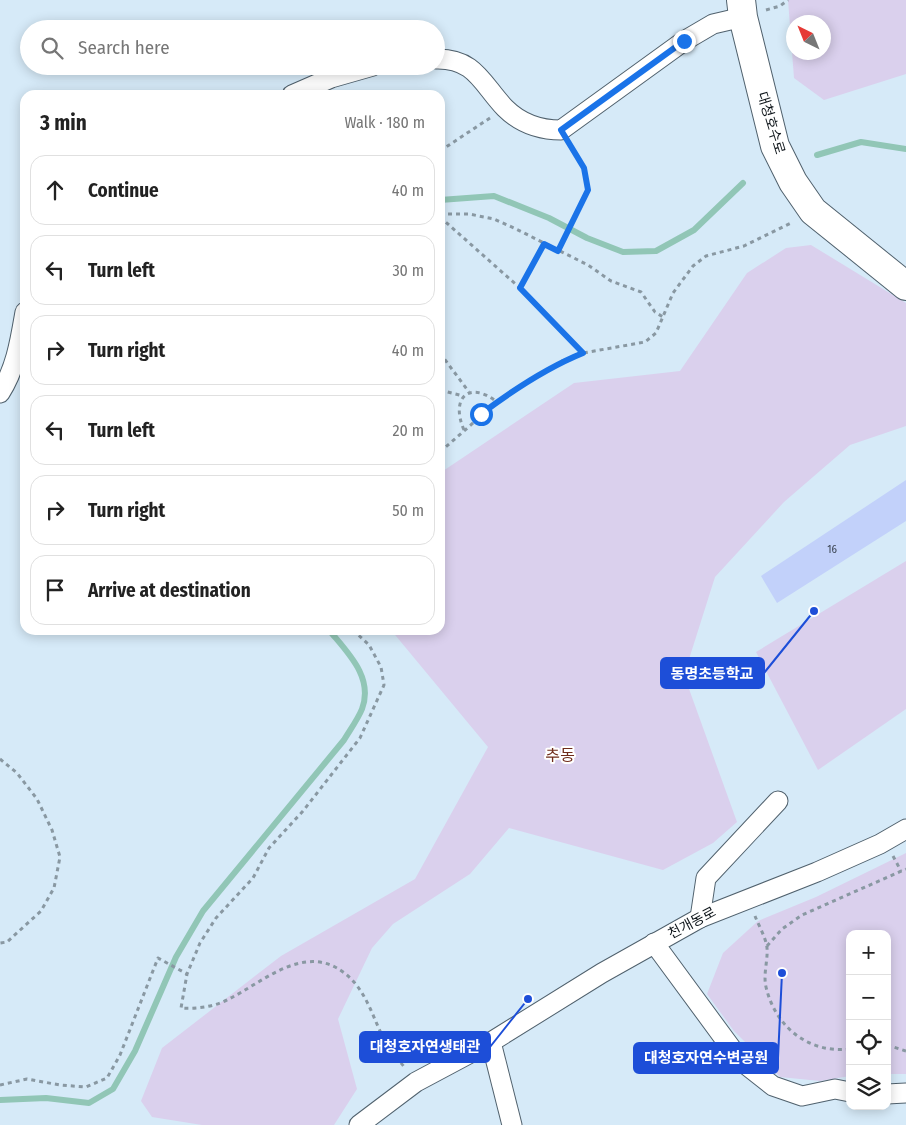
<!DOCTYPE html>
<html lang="en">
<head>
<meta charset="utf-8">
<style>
  :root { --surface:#fff; --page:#f6f6f6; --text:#222; --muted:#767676; --line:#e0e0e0 }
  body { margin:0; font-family:"Fira Sans Condensed","Noto Sans KR",sans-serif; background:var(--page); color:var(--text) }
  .controls { position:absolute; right:15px; bottom:15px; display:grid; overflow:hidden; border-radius:10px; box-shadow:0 2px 12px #0003 }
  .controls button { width:45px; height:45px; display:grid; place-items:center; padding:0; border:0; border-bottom:1px solid var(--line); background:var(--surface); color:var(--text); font:25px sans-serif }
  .compass { position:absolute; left:786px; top:15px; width:45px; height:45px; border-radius:50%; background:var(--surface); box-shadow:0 2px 12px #0003; rotate:317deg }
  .stop { position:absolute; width:15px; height:15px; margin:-11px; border:4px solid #1a73e8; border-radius:50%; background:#fff }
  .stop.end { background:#1a73e8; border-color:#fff; box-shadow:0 1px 5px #0008 }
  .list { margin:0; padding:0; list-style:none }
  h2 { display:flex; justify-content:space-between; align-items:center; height:65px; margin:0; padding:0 20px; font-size:21px }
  h2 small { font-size:16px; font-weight:400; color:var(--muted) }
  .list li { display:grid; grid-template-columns:32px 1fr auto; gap:15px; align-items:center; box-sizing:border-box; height:70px; margin:0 10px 10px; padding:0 10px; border:1px solid var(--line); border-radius:15px }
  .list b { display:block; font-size:19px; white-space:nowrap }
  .list em { font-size:16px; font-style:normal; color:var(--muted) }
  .icon { flex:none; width:28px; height:28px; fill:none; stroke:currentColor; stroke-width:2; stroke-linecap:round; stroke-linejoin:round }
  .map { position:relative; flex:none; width:906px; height:1125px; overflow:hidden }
  .search { position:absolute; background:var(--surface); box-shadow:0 2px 12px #0003; left:20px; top:20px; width:425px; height:55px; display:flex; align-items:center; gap:12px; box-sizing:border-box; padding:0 18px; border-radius:28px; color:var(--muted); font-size:19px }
  .panel { position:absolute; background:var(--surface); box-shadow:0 2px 12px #0003; left:20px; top:90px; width:425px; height:545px; border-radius:15px }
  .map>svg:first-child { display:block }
  .green { fill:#dad0ed; fill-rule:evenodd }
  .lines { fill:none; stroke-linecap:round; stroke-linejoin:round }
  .stream { stroke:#91c6b6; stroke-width:6 }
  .building { fill:#c2d1fa }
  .street-casing { stroke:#50616d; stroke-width:21 }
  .secondary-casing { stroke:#50616d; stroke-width:30 }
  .path { stroke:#8998a2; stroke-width:3; stroke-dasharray:4 4; stroke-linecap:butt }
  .street { stroke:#fff; stroke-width:19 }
  .secondary { stroke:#fff; stroke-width:28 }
  .route { stroke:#1a73e8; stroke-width:6 }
  .labels { text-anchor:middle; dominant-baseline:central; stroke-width:4; stroke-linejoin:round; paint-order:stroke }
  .number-label { font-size:11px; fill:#3b4452 }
  .street-label { font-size:14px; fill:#0e151a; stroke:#fff }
  .quarter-label { font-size:16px; fill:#6f2c1a; stroke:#fff }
  .leader { fill:none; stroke:#1d4ed8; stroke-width:2 }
  .callout-dot { fill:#1d4ed8; stroke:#fff; stroke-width:2 }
  .callout { fill:#1d4ed8; stroke:#1d4ed8; stroke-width:2 }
  .callout-label { font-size:15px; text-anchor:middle; font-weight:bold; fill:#fff }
</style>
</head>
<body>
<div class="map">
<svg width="906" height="1125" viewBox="0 0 906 1125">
  <rect width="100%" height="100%" fill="#d6eaf8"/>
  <g class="green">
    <path d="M788,0H906V74L824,100L794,78ZM824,22V52H794V22Z"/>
    <polygon points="811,245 906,303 906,426 850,445 784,502 715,577 684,675 737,822 713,843 663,870 509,828 470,874 393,924 372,948 338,1019 357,1089 334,1125 202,1125 152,1117 141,1101 162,1048 281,956 415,879 488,747 391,630 440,630 440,473 574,383 680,371 747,273 786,248"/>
    <polygon points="906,561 906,709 818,770 756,652"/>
    <polygon points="906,853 906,1074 887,1074 887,934 850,934 850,1076 820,1081 780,1077 734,1031 707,994 723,953 758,921 816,897"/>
  </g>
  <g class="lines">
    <g class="stream">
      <polyline points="817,155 861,142 906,149"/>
      <polyline points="440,200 494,196 549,218 587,238 623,252 656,251 694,230 743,183"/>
      <path d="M0,1100L46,1098L89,1103L113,1089L135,1051L176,957L203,911L344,740C350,730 358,719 362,709C374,677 347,652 329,630"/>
    </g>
  </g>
  <polygon class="building" points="906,480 906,521 777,603 761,576"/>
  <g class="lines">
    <defs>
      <g id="street">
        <path d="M436,59C475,58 482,84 505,108C521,124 540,130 561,130L684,41L713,24L743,17"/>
        <polyline points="292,95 331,78 373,66"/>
        <path d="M0,393C16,368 20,341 25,312"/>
        <polyline points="700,918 706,878 778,801"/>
        <polyline points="654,943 740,1060 773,1086 802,1096 835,1089 850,1092"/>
        <polyline points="491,1042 512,1125"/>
        <polyline points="887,1094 906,1093"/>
        <polyline points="359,1125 416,1082 491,1042 602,973 700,918 817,872 880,844 906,829"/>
      </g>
      <polyline id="secondary" points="741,0 743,17 775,146 793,182 813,211 906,286"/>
    </defs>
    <use href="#street" class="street-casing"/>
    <use href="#secondary" class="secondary-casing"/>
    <g class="path">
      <polyline points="766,10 780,6 788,0"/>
      <polyline points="440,151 490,118"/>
      <polyline points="440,214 469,214 494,219 514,228 588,265 611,281 641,292 655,312 663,317"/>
      <polyline points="440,217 520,288 583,353"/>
      <polyline points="558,251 588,190 584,169 570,146"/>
      <polyline points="520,288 543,244"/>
      <polyline points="440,353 469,392"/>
      <polyline points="440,390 463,396"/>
      <path d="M464,430C450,398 469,380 497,402"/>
      <polyline points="440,452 497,402 562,361 583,353 645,342 656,333 673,293 693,266 706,256 744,246 793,222"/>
      <path d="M353,630L369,645L381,667L384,685L360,738L303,811L269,848L253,878L216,918L200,943L187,974L181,1008C197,1009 214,1007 229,999C263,982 304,943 343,972C367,989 373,1020 386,1043C391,1052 399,1060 405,1068"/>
      <polyline points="0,759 17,773 37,799 52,830 60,857 54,888 41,911 7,942 0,943"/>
      <polyline points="893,856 901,871"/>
      <path d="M755,916C759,926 766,938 767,948C768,961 763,974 766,987C775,1026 808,1054 850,1049"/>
      <polyline points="767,946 782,929 802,915 906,869"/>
      <polyline points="887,1045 906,1051"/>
      <polyline points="0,1085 27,1079 60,1085 86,1087 107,1078 120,1055 158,958 187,974"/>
    </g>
    <use href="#street" class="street"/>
    <use href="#secondary" class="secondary"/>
  </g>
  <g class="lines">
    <path class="route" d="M481,414C513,390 546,368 583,353L520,288L544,244L558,251L588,190L584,168L561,130L684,41"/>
  </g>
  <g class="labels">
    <g class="number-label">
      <text x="832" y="549">16</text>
    </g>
    <g class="street-label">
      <text transform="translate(771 123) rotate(73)">대청호수로</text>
      <text transform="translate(692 923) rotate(-28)">천개동로</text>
    </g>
    <g class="quarter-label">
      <text x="560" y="755">추동</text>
    </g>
  </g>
  <path class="leader" d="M814 611L764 673M528 999L490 1047M782 973L778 1058"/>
  <g class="callout-dot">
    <circle cx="814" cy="611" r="5"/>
    <circle cx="528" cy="999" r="5"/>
    <circle cx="782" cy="973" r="5"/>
  </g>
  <g class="callout">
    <rect x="661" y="658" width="103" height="30" rx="5"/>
    <rect x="360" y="1032" width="130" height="30" rx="5"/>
    <rect x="634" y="1043" width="144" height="30" rx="5"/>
  </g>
  <g class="callout-label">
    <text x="712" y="679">동명초등학교</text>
    <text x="425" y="1052">대청호자연생태관</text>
    <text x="706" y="1063">대청호자연수변공원</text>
  </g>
</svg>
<div class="controls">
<button>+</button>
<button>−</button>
<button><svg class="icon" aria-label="locate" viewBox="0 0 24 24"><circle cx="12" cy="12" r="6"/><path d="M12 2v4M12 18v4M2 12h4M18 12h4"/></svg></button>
<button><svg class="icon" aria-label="layers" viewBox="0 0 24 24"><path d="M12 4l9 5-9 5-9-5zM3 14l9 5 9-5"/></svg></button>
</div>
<svg class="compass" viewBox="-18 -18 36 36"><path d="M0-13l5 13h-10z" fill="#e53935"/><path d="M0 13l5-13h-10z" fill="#767676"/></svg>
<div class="stop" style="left:481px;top:414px"></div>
<div class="stop end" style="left:684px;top:41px"></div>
<div class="search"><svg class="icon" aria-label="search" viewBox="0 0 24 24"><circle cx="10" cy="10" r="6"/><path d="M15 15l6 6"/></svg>Search here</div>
<section class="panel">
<h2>3 min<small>Walk · 180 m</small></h2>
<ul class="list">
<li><svg class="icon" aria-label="ahead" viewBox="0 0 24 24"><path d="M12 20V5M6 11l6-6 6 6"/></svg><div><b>Continue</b></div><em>40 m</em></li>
<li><svg class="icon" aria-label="left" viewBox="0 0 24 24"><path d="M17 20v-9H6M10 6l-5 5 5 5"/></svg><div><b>Turn left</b></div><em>30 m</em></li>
<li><svg class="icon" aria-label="right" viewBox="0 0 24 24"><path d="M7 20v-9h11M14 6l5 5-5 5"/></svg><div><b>Turn right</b></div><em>40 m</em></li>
<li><svg class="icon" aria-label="left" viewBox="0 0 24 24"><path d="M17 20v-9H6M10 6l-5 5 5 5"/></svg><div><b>Turn left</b></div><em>20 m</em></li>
<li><svg class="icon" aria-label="right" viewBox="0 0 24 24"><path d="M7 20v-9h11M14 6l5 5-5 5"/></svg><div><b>Turn right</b></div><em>50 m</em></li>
<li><svg class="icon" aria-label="arrive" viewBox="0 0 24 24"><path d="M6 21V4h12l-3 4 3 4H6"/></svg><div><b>Arrive at destination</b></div></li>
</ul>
</section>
</div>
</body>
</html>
